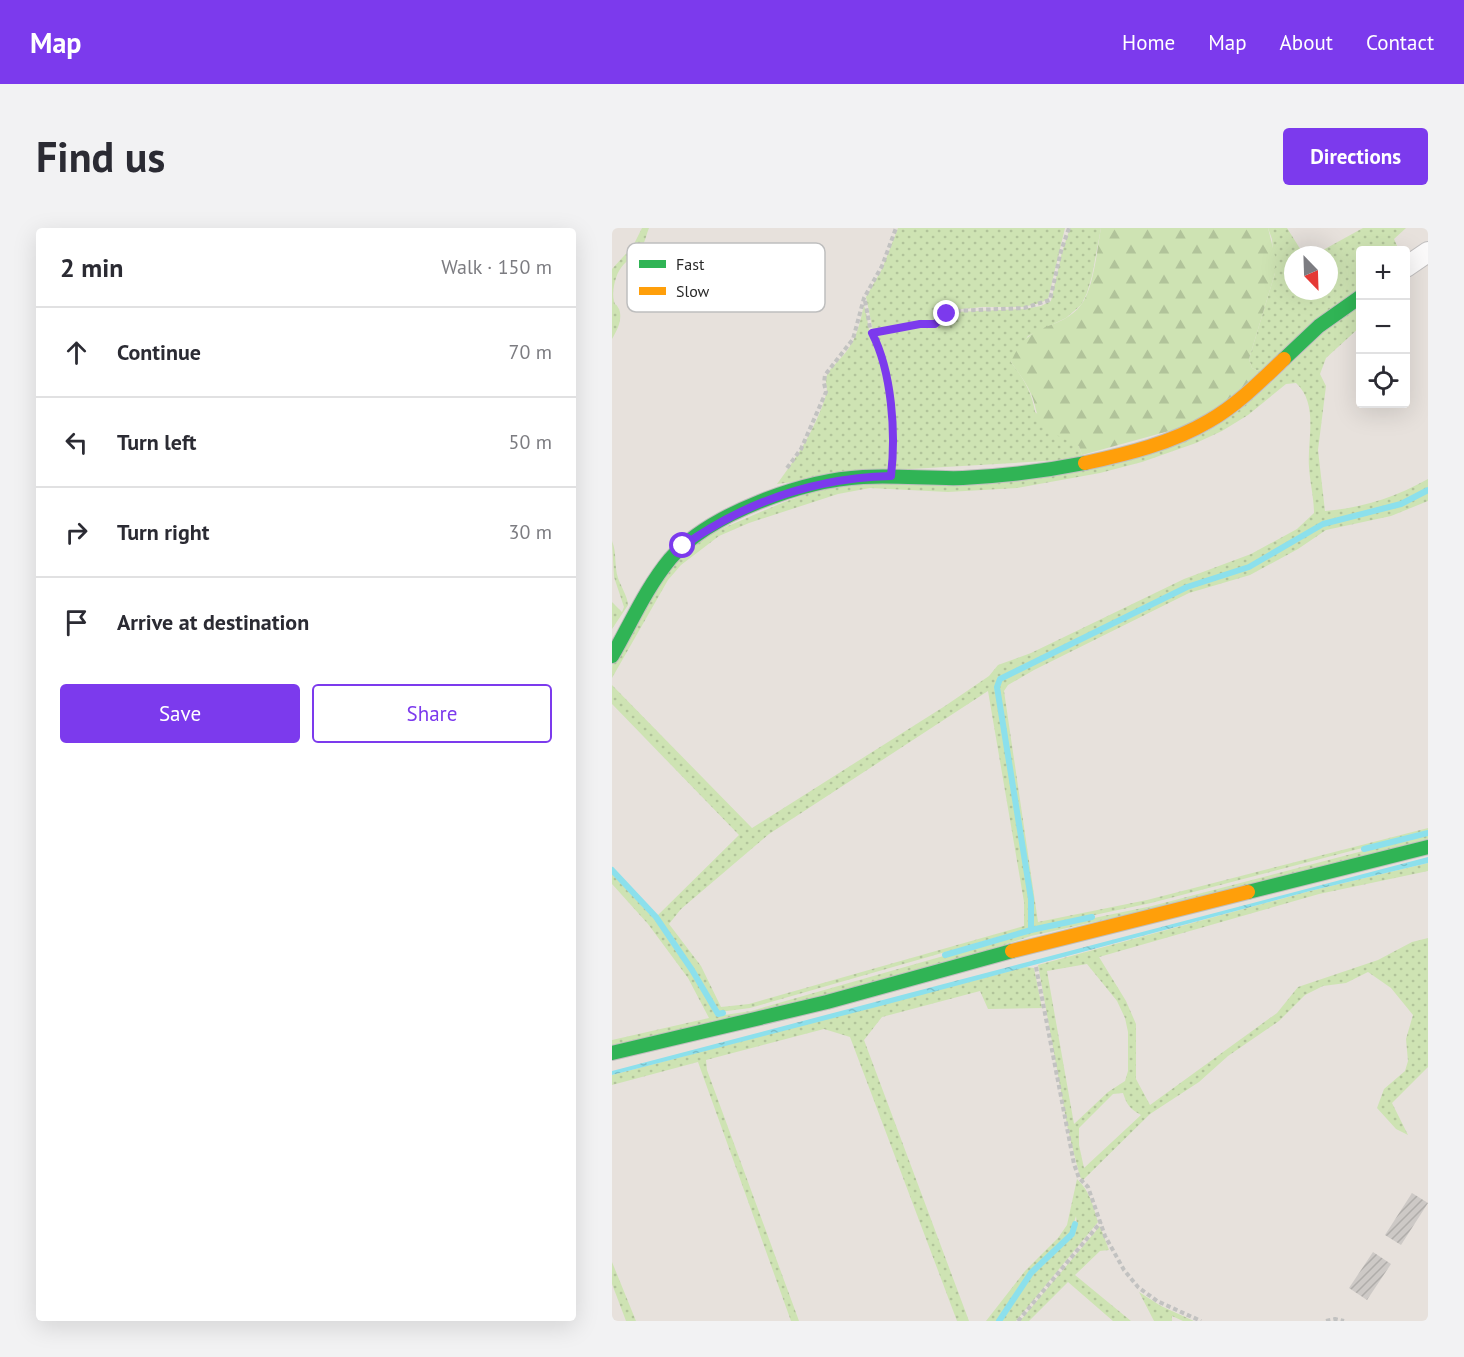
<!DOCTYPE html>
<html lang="en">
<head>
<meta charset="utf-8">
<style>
  :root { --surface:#fff; --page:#f2f2f3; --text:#2b2b33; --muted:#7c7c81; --line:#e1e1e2; --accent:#7c3aed }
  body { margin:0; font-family:"PT Sans",sans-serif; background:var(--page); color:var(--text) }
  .controls { position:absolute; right:18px; top:18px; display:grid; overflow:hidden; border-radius:6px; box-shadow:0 6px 24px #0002 }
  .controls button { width:54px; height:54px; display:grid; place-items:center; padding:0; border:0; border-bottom:2px solid var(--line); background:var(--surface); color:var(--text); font:30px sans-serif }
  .compass { position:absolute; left:672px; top:18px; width:54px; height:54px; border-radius:50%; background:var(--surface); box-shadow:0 6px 24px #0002; rotate:157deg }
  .stop { position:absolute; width:18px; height:18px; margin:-14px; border:4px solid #7c3aed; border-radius:50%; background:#fff }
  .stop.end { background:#7c3aed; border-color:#fff; box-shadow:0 2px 6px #0008 }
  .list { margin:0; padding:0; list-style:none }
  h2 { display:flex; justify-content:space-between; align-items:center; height:78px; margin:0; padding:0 24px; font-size:26px }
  h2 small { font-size:20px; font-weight:400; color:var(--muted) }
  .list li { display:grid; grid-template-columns:39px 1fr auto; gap:18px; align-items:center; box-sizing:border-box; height:90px; padding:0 24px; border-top:2px solid var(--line) }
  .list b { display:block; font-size:22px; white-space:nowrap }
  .list em { font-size:20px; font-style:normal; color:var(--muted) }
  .actions { display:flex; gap:12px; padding:18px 24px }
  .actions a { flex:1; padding:14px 0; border:2px solid var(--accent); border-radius:6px; text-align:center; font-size:21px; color:var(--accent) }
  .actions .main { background:var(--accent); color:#fff }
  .icon { flex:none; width:33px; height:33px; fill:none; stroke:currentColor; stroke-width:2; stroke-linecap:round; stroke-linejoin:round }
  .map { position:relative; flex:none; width:816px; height:1093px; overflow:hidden; border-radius:6px }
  header { display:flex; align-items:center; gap:36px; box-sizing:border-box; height:84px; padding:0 30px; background:var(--accent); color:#fff }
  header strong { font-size:28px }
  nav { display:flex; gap:33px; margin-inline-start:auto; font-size:21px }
  .intro { display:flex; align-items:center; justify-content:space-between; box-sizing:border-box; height:144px; padding:0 36px }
  h1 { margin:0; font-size:42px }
  .button { padding:15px 27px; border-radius:6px; background:var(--accent); color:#fff; font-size:21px; font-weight:700 }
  main { display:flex; gap:36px; padding:0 36px }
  aside { flex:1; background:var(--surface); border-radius:6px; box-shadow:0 6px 24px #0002 }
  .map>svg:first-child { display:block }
  .grass { fill:url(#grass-dots); fill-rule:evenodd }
  .forest { fill:url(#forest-firs) }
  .water { fill:url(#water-ripples) }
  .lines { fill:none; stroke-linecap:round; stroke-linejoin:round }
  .stream { stroke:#8ce0ec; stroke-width:6 }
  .building { fill:url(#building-hatch) }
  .street-casing { stroke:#c0bebe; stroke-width:22 }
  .fast-casing { stroke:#c0bebe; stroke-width:16 }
  .slow-casing { stroke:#c0bebe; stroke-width:16 }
  .path { stroke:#c2c2c1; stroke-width:4; stroke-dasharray:4.5 3; stroke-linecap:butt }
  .street { stroke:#fbfafa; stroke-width:20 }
  .fast { stroke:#30b455; stroke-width:14 }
  .slow { stroke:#ff9f0a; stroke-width:14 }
  .route { stroke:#7c3aed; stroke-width:8 }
  .key { fill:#fff; stroke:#bebebe; stroke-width:1.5 }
  .key-label { font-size:16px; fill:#272727 }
</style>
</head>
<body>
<header>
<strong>Map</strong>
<nav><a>Home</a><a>Map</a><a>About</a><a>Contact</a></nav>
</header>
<div class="intro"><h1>Find us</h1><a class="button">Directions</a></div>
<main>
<aside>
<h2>2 min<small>Walk · 150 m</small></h2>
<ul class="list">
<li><svg class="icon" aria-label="ahead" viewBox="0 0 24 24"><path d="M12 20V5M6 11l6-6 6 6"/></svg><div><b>Continue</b></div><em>70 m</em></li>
<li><svg class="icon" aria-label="left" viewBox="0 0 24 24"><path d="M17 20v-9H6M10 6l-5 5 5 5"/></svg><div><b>Turn left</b></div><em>50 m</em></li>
<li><svg class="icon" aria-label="right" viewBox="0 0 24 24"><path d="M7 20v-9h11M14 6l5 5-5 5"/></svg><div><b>Turn right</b></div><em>30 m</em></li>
<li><svg class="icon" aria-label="arrive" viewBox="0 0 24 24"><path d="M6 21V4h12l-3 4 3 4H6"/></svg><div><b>Arrive at destination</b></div></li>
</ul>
<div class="actions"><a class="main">Save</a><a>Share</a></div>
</aside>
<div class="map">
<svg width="816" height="1093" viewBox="0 0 816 1093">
  <defs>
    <pattern id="grass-dots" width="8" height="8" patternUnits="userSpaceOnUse" patternTransform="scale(1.5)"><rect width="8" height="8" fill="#cee3b3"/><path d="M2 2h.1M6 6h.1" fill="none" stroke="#b1c39a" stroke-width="1.8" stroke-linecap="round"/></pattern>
    <pattern id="forest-firs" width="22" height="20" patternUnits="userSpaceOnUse" patternTransform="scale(1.5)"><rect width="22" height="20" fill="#cee3b3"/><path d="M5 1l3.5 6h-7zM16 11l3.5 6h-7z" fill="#b1c39a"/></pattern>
    <pattern id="water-ripples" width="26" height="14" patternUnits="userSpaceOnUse" patternTransform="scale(1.5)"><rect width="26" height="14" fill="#8ce0ec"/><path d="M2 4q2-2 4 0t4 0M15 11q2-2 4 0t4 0" fill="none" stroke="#79c0ca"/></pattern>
    <pattern id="building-hatch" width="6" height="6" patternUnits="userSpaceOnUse" patternTransform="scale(1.5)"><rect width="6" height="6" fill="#cdc9c6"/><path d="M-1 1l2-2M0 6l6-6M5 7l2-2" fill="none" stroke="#b0adaa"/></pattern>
  </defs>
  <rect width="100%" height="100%" fill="#e7e1dc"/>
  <g class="grass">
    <path d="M30,0H37C34,7 33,16 28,21C19,31 8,36 4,50C2,56 0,66 2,73C4,80 3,73 7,81C11,91 5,103 0,111V41L21,18Z"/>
    <polygon points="286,0 453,0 436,71 428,75 411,79 371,79 340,82 323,95 309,94 261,103 254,69 270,41"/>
    <path d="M458,0H489L480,48L475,65L469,77L454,90L416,108L399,134C411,150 420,164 423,184L467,218L470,227L468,231L282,242C281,197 281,147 261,106L308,98H324L343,84L412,81L429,78L439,73L450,24Z"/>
    <polygon points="656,0 675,0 692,27 681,27 681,63 717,63 717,27 702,27 751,0 794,0 782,11 787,22 748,22 748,62 651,145 640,140 637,131 663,45 660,11"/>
    <path d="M748,75V99L714,130L708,146L714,158L706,222L713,283C750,280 784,269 816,251V260L789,275L710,295L637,338L574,358L387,450L383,459L418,671L417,700L138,780L107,784L82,742L45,688L127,607L0,476V457L140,600L333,478L377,448L386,437L419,425L572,351L639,326L685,301L702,285C702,270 698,255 697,239C695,212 707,176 684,155L674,156L636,187L610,203L584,215L530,234L488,245L405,260L336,264L258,260L226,266L137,295L107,308L69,337L56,352L0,450C0,444 0,437 1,432C8,414 22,397 31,381C42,362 53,341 70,326C89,308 114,299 137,289C178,271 222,253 267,252C302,252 337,256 372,254C438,250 505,238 567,216C641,190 686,118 748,75ZM376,463L412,674V698L137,776L109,779L89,738L57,696L69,681L157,606Z"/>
    <path d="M252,77C255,86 255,95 258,104C260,110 264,115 266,121C277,159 283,203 278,242L165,256C185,229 204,200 214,167C217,160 211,153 216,145C221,137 229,131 234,124C245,110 248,94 252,77Z"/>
    <polygon points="816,264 816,273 779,288 714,302 686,321 638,347 577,365 422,442 396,457 392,463 426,694 535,672 816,600 816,603 539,675 421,700 421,671 386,459 389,453 575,361 638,341 711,297 790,278"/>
    <path d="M0,313C5,325 2,337 6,350C9,359 15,367 16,377L0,401V374L10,384L12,379L2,349Z"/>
    <polygon points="816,606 816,611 581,672 419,708 364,726 144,786 0,819 0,812 97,790 76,750 36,696 0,656 0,644 43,690 79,743 106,788 139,783 419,703 540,678"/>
    <path d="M816,635V643L707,666L487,729L514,773L524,796V851L538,877L665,785L686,759L766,732L800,714L816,710V839L780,875L796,907L784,901L765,880L772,861L793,843L796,833L794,811L801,787L779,760L756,744L734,755L711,758L693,767L667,793L616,828L587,854L538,886L471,952L468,949L456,902L426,737L698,663ZM475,736L505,773L513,790L516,804V843L513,853L496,864L462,896L435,743ZM511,865C515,877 518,881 529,887L472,940L467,917V900L501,866Z"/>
    <polygon points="414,739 422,740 430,780 376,781 368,763 270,789 252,812 357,1093 345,1093 238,809 212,801 94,832 95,842 187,1093 179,1093 86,834 0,857 0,847"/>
    <path d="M465,951C478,963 481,978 486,994L404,1093H389L421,1046L461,1006L465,997L464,988L459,1005L418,1044L385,1093H374L413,1043L446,1010L455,997Z"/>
    <polygon points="488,998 497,1022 488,1023 463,1047 519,1093 501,1093 456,1054 417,1093 408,1093"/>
    <polygon points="0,1034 24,1093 14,1093 0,1056"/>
    <polygon points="527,1064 549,1078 582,1093 571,1093 560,1088 560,1093 542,1093"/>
  </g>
  <path class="forest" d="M489,0H656L663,28V45L637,131L640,140L651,145L586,195L470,227L467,218C455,212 439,206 431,196C423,187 424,176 419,166C414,154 406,144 399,134C417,90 447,105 469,77C482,60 485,21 489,0Z"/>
  <polygon class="water" points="816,629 816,635 698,663 276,776 0,847 0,843"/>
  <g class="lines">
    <g class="stream">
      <polyline points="752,621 816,605"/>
      <polyline points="0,642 44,689 80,742 106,786 111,785"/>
      <polyline points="419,702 419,671 385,459 388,451 575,359 637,339 711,296 789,276 816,262"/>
      <polyline points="333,727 419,702 480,689"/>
      <polyline points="387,1093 419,1045 460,1006 463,996"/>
    </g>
  </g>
  <g class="building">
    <polygon points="800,965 816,975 789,1017 773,1007"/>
    <polygon points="761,1024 779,1036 755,1072 737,1060"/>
  </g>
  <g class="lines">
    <defs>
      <polyline id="street" points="794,39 816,24"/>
      <g id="fast">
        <polyline points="672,131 707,98 748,69"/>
        <path d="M0,428C19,395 34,360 58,331C98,285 192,252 251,249C285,247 318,251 351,250C392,248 433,243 473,235"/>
        <polyline points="636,664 816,619"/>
        <polyline points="0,825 215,774 400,723"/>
      </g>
      <g id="slow">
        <path d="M473,235C515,226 560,215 597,193C625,177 649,153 672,131"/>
        <polyline points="400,723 636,664"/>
      </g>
    </defs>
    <use href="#street" class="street-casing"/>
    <use href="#fast" class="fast-casing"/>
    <use href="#slow" class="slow-casing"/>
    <g class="path">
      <polyline points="253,73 259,105 266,117 272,141 279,178 281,226"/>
      <polyline points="259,105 308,96 323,96 342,83 412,80 438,72 449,23 457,0"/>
      <polyline points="175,240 189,221 214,164 212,155 213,147 241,111 252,70 270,38 284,0"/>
      <polyline points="424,739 462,936 467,950 476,959 493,1008 512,1042 526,1059 545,1073 589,1093"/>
      <polyline points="406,1093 489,994"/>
      <polyline points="714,1093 723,1091 732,1093"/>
    </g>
    <use href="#street" class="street"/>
    <use href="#fast" class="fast"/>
    <use href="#slow" class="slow"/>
  </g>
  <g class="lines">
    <path class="route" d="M71,318C133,274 203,250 279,248C284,205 280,144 260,105L308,96H323L335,86"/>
  </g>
  <rect x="15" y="15" width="198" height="69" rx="9" class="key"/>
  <rect x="27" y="32" width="27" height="8" fill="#30b455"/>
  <rect x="27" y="59" width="27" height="8" fill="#ff9f0a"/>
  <g class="key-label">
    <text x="64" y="42">Fast</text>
    <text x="64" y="69">Slow</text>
  </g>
</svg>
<div class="controls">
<button>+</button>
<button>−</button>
<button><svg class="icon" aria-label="locate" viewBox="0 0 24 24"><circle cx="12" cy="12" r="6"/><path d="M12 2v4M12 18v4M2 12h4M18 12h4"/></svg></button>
</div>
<svg class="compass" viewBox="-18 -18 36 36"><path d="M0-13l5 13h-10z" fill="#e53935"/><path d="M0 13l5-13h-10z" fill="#7c7c81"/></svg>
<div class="stop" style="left:71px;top:318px"></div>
<div class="stop end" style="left:335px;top:86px"></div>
</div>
</main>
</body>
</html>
